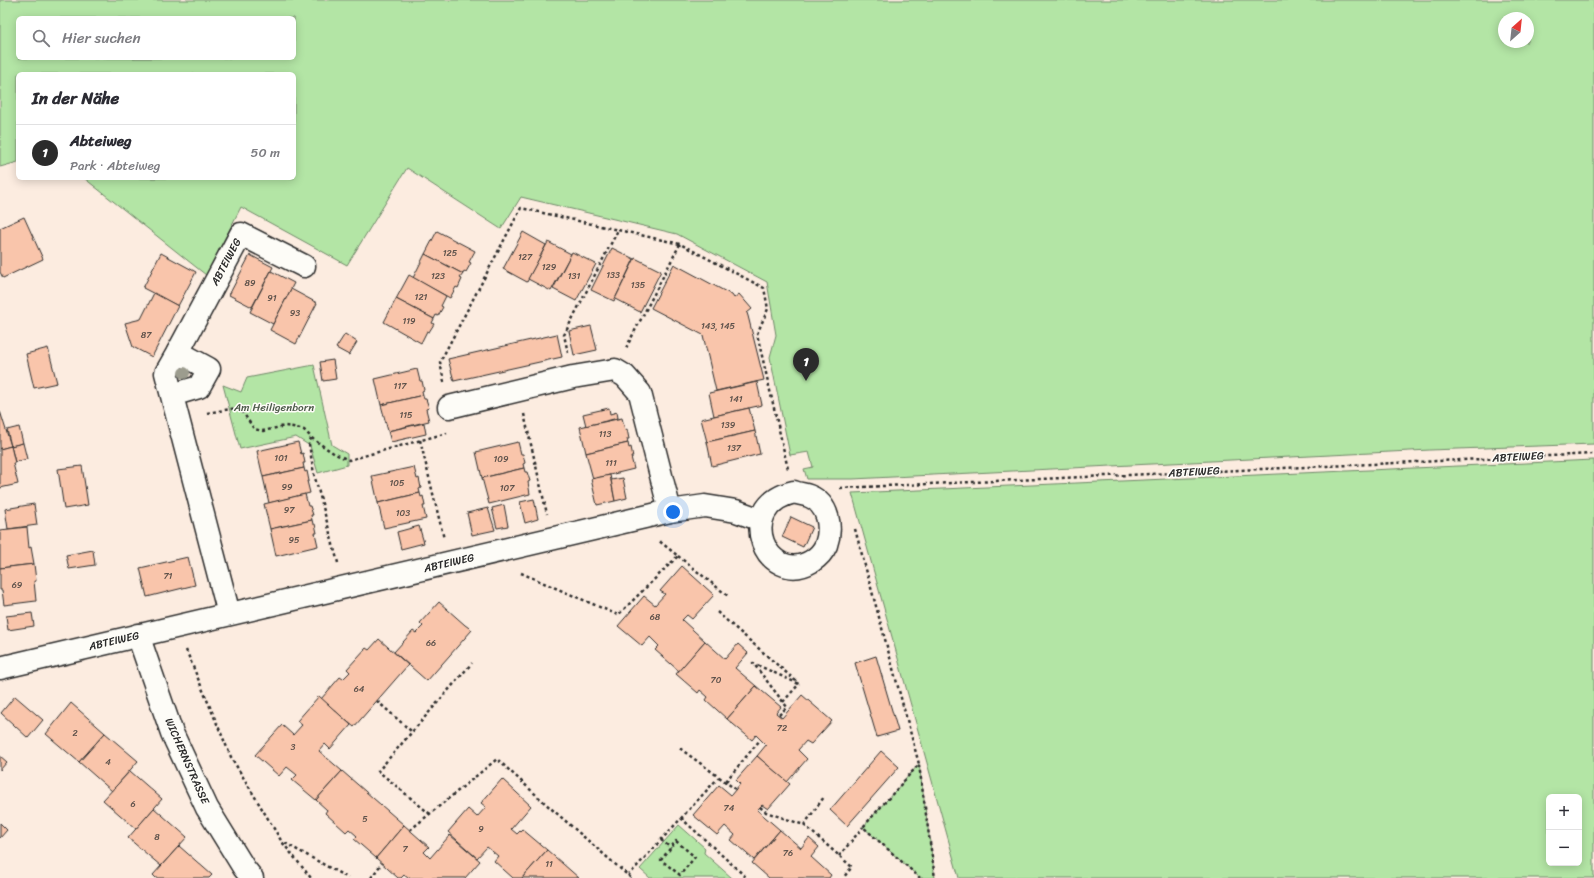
<!DOCTYPE html>
<html lang="de">
<head>
<meta charset="utf-8">
<style>
  :root { --surface:#fff; --page:#f2f2f3; --text:#2b2b33; --muted:#7c7c81; --line:#e1e1e2; --accent:#2b2b2b }
  body { margin:0; font-family:Sriracha,sans-serif; background:var(--page); color:var(--text) }
  .controls { position:absolute; right:12px; bottom:12px; display:grid; overflow:hidden; border-radius:6px; box-shadow:0 2px 10px #0003 }
  .controls button { width:36px; height:36px; display:grid; place-items:center; padding:0; border:0; border-bottom:1px solid var(--line); background:var(--surface); color:var(--text); font:20px sans-serif }
  .compass { position:absolute; left:1498px; top:12px; width:36px; height:36px; border-radius:50%; background:var(--surface); box-shadow:0 2px 10px #0003; rotate:27deg }
  .you { position:absolute; left:673px; top:512px; width:14px; height:14px; margin:-10px; border:3px solid #fff; border-radius:50%; background:#1a73e8; box-shadow:0 0 0 6px #1a73e833 }
  .badge { display:grid; place-items:center; width:26px; height:26px; border-radius:50%; background:var(--accent); color:#fff; font-size:13px; font-weight:700 }
  .pin { position:absolute; translate:-50% -33px; filter:drop-shadow(0 1px 2px #0008) }
  .pin::after { content:''; position:absolute; top:21px; width:14px; height:12px; background:inherit; clip-path:polygon(0 0,100% 0,50% 100%) }
  .list { margin:0; padding:0; list-style:none }
  h2 { display:flex; justify-content:space-between; align-items:center; height:52px; margin:0; padding:0 16px; font-size:17px }
  h2 small { font-size:13px; font-weight:400; color:var(--muted) }
  .list li { display:grid; grid-template-columns:26px 1fr auto; gap:12px; align-items:center; box-sizing:border-box; height:56px; padding:0 16px; border-top:1px solid var(--line) }
  .list b { display:block; font-size:15px; white-space:nowrap }
  .list p { margin:0; font-size:13px; white-space:nowrap; color:var(--muted) }
  .list em { font-size:13px; font-style:normal; color:var(--muted) }
  .icon { flex:none; width:22px; height:22px; fill:none; stroke:currentColor; stroke-width:2; stroke-linecap:round; stroke-linejoin:round }
  .map { position:relative; flex:none; width:1594px; height:878px; overflow:hidden }
  .search { position:absolute; background:var(--surface); box-shadow:0 2px 10px #0003; left:16px; top:16px; width:280px; height:44px; display:flex; align-items:center; gap:10px; box-sizing:border-box; padding:0 14px; border-radius:6px; color:var(--muted); font-size:15px }
  .panel { position:absolute; background:var(--surface); box-shadow:0 2px 10px #0003; left:16px; top:72px; width:280px; height:108px; border-radius:6px }
  .map>svg:first-child { display:block }
  .green { fill:#b3e5a5; stroke:#6f8868; fill-rule:evenodd }
  .building { fill:#f9c5ab; stroke:#2b2b2b }
  .lines { fill:none; stroke-linecap:round; stroke-linejoin:round }
  .street-casing { stroke:#2b2b2b; stroke-width:25 }
  .path { stroke:#2b2b2b; stroke-width:2.5; stroke-dasharray:3 3; stroke-linecap:butt }
  .street { stroke:#fdfcf7; stroke-width:22 }
  .tree { fill:#9c9c8e }
  .labels { text-anchor:middle; dominant-baseline:central; stroke-width:3; stroke-linejoin:round; paint-order:stroke }
  .number-label { font-size:9px; fill:#5e524b }
  .street-label { font-size:11px; fill:#2b2b2b; stroke:#fdfcf7 }
  .park-label { font-size:11px; fill:#4d5a4a; stroke:#fdfcf7 }
</style>
</head>
<body>
<div class="map">
<svg width="1594" height="878" viewBox="0 0 1594 878">
  <rect width="100%" height="100%" fill="#fcece0"/>
  <filter id="ink" filterUnits="userSpaceOnUse"><feTurbulence type="fractalNoise" baseFrequency=".025" numOctaves="2"/><feDisplacementMap in="SourceGraphic" scale="8" xChannelSelector="R" yChannelSelector="G"/><feConvolveMatrix kernelMatrix="1 2 1 2 8 2 1 2 1" color-interpolation-filters="sRGB"/></filter>
  <g filter="url(#ink)">
    <g class="green">
      <path d="M0,0H1594V444L1430,450L853,479H807L804,469L813,467L809,452L790,455L770,357L776,335L767,282L677,234L521,197L501,229L407,168L347,265L241,207L206,275L84,178H294V74H18V162L0,167ZM18,18H294V58H18ZM1504,18H1528V42H1504Z"/>
      <polygon points="314,365 332,445 347,454 347,465 318,473 310,446 296,437 240,449 223,385 241,392 247,378"/>
      <path d="M1594,460V878H959L852,493ZM1549,797H1579V863H1549Z"/>
      <polygon points="919,764 935,878 920,878 863,827"/>
      <polygon points="679,825 705,848 704,853 732,878 650,878 640,869"/>
    </g>
    <g class="building">
      <polygon points="24,217 43,259 3,278 0,272 0,228"/>
      <polygon points="437,231 475,251 469,262 471,263 466,272 464,271 463,274 425,254"/>
      <polygon points="523,232 546,245 527,282 503,269"/>
      <polygon points="548,242 571,254 551,291 528,279"/>
      <polygon points="612,248 634,259 614,301 591,290"/>
      <polygon points="572,252 596,264 576,301 553,289"/>
      <polygon points="161,253 196,272 178,306 143,288"/>
      <polygon points="425,254 463,274 460,278 462,279 458,288 456,287 450,298 413,278"/>
      <polygon points="250,255 273,267 252,307 229,295"/>
      <polygon points="635,258 661,271 640,312 615,299"/>
      <polygon points="674,264 732,295 734,298 739,294 752,309 747,313 748,316 764,380 716,391 703,335 651,308"/>
      <polygon points="271,271 294,283 273,324 250,312"/>
      <polygon points="409,275 446,296 441,306 443,307 438,316 436,315 434,319 396,299"/>
      <polygon points="291,289 317,303 296,344 270,330"/>
      <polygon points="154,293 178,306 152,357 133,347 125,323 141,319"/>
      <polygon points="396,299 434,319 432,323 434,324 429,332 427,331 421,343 384,322"/>
      <polygon points="591,326 597,350 574,355 569,331"/>
      <polygon points="345,334 357,342 349,355 336,348"/>
      <polygon points="557,334 562,357 454,381 448,359"/>
      <polygon points="48,348 57,383 34,388 26,354"/>
      <polygon points="333,360 336,379 323,381 320,362"/>
      <polygon points="417,369 420,381 422,381 424,390 422,391 423,395 381,405 375,379"/>
      <polygon points="757,382 762,405 714,416 709,393"/>
      <polygon points="423,395 424,399 426,399 429,408 426,409 429,421 388,431 381,405"/>
      <polygon points="609,408 610,414 617,412 618,418 586,426 583,414"/>
      <polygon points="749,408 755,431 707,442 701,419"/>
      <polygon points="0,411 11,446 0,449"/>
      <polygon points="622,418 625,430 627,429 629,439 627,439 628,443 586,453 580,427"/>
      <polygon points="424,423 426,434 391,442 388,431"/>
      <polygon points="19,427 23,443 11,446 7,430"/>
      <polygon points="755,431 760,454 712,466 707,442"/>
      <polygon points="298,442 301,454 303,453 305,463 303,463 304,468 263,477 257,451"/>
      <polygon points="518,442 521,454 523,454 525,463 523,464 524,468 482,478 476,452"/>
      <polygon points="23,443 27,459 15,462 11,446"/>
      <polygon points="628,443 629,448 631,447 633,457 631,457 634,469 593,479 586,453"/>
      <polygon points="11,446 15,463 13,463 18,484 0,488 0,449"/>
      <polygon points="82,466 88,505 64,509 58,469"/>
      <polygon points="414,467 417,479 419,478 421,488 419,489 420,493 378,503 372,476"/>
      <polygon points="304,468 305,472 307,471 309,481 307,481 310,493 269,503 263,477"/>
      <polygon points="524,468 525,472 527,472 530,481 528,482 530,494 489,504 482,478"/>
      <polygon points="610,475 615,501 597,505 591,479"/>
      <polygon points="623,478 627,498 615,501 611,480"/>
      <polygon points="420,493 421,497 423,496 425,506 423,506 426,519 384,528 378,503"/>
      <polygon points="305,494 308,506 310,506 313,515 311,515 312,520 270,529 264,504"/>
      <polygon points="534,499 538,519 525,523 520,502"/>
      <polygon points="34,504 37,525 8,529 5,509"/>
      <polygon points="504,505 508,526 497,528 492,508"/>
      <polygon points="488,508 495,530 472,535 467,513"/>
      <polygon points="791,517 812,527 803,547 782,537"/>
      <polygon points="312,520 313,524 315,524 317,533 315,533 318,546 276,556 270,529"/>
      <polygon points="419,526 424,543 401,549 397,532"/>
      <polygon points="27,527 29,548 31,547 34,564 0,568 0,530"/>
      <polygon points="93,550 95,565 69,569 66,555"/>
      <polygon points="188,557 195,585 147,597 140,568"/>
      <polygon points="34,564 36,581 34,581 36,601 4,605 2,590 0,590 0,568"/>
      <polygon points="682,566 714,595 692,619 687,615 682,620 705,641 679,671 655,650 659,646 650,637 642,646 618,626 644,596 655,605 665,594 660,591"/>
      <polygon points="439,602 465,625 472,630 427,681 394,652 413,631 416,633 423,626 420,623"/>
      <polygon points="32,613 34,626 8,630 6,616"/>
      <polygon points="379,639 408,665 354,727 321,699 340,677 343,679 350,672 347,669 366,648 369,650"/>
      <polygon points="705,641 725,659 738,644 748,653 735,668 756,686 727,719 706,700 708,697 700,690 698,693 676,674"/>
      <polygon points="876,656 898,731 877,737 855,663"/>
      <polygon points="756,686 781,707 776,713 782,718 802,695 832,721 811,744 806,741 798,750 807,759 787,782 757,756 766,745 756,735 752,740 727,719"/>
      <polygon points="15,696 43,720 28,738 1,713"/>
      <polygon points="319,696 351,725 330,749 325,744 319,751 342,771 316,800 292,780 297,775 287,767 279,776 255,755 282,725 293,735 302,725 297,721"/>
      <polygon points="71,703 105,733 79,762 46,734"/>
      <polygon points="105,733 138,761 112,791 79,762"/>
      <polygon points="881,751 899,767 847,826 830,810"/>
      <polygon points="0,756 7,762 0,770"/>
      <polygon points="757,756 790,784 768,809 762,805 757,810 780,830 754,860 731,840 735,835 725,826 717,835 693,815 719,785 731,795 740,784 736,780"/>
      <polygon points="130,771 162,799 136,829 103,800"/>
      <polygon points="342,771 404,825 376,858 354,839 357,836 349,829 346,832 325,813 327,810 316,800"/>
      <polygon points="502,779 531,806 511,829 517,834 522,829 547,850 522,878 513,878 494,861 498,856 487,847 477,858 448,832 468,809 477,817 486,807 481,803"/>
      <polygon points="154,808 187,837 161,866 128,838"/>
      <polygon points="0,823 7,830 0,838"/>
      <polygon points="404,825 429,847 424,852 430,858 450,835 480,861 465,878 408,878 404,875 401,878 398,878 376,858"/>
      <polygon points="780,830 801,848 809,838 819,847 811,857 831,875 829,878 769,878 752,863"/>
      <polygon points="179,846 212,875 209,878 156,878 153,875"/>
      <polygon points="547,850 579,878 522,878"/>
    </g>
    <g class="lines">
      <defs>
        <g id="street">
          <polyline points="178,352 241,234 304,266"/>
          <polyline points="172,395 199,387 209,369 178,352 166,373 229,614"/>
          <polyline points="449,407 573,377 615,370 625,376 640,393 670,511"/>
          <path d="M794,492C799,494 804,494 809,496C829,504 832,528 826,545C823,552 818,557 812,561C767,588 732,507 794,492Z"/>
          <polyline points="138,635 172,733 207,808 244,868 252,878"/>
          <polyline points="0,668 670,511 705,506 736,511 761,520"/>
        </g>
      </defs>
      <use href="#street" class="street-casing"/>
      <g class="path">
        <polyline points="626,348 680,244"/>
        <polyline points="568,353 564,335 618,230"/>
        <polyline points="444,382 440,362 521,208 680,244 764,288 768,309 757,334 788,469"/>
        <polyline points="207,413 236,408 242,411 254,429 263,431 285,426 293,427 304,430 314,440 335,454 349,460 447,433"/>
        <polyline points="524,414 547,514"/>
        <polyline points="311,438 309,444 314,474 338,563"/>
        <polyline points="420,440 444,539"/>
        <polyline points="840,488 1594,454"/>
        <polyline points="855,529 919,764 863,827 920,878"/>
        <polyline points="678,556 728,596"/>
        <polyline points="521,573 618,615 678,556 658,540"/>
        <polyline points="717,612 797,682"/>
        <polyline points="186,650 231,757 282,842 311,878"/>
        <polyline points="377,701 411,731"/>
        <polyline points="783,702 799,684"/>
        <polyline points="779,715 787,707 753,663 799,684"/>
        <polyline points="919,765 935,878"/>
        <polyline points="719,777 735,789"/>
        <polyline points="726,781 760,740"/>
        <polyline points="760,807 766,812 804,825 852,867 843,878"/>
        <polyline points="430,814 378,771 472,663"/>
        <polyline points="681,818 747,878"/>
        <polyline points="804,825 824,797"/>
        <polyline points="410,830 497,759 546,804 631,878"/>
        <polyline points="661,840 671,848"/>
        <polygon points="676,841 695,857 680,875 661,860"/>
        <polyline points="285,843 348,878"/>
        <polyline points="839,856 863,827"/>
        <polyline points="628,876 719,777 678,747"/>
        <polyline points="371,878 382,863"/>
      </g>
      <use href="#street" class="street"/>
    </g>
    <circle class="tree" cx="184" cy="373" r="6"/>
  </g>
  <g class="labels">
    <g class="number-label">
      <text x="450" y="253">125</text>
      <text x="525" y="257">127</text>
      <text x="549" y="267">129</text>
      <text x="613" y="275">133</text>
      <text x="438" y="276">123</text>
      <text x="574" y="276">131</text>
      <text x="250" y="283">89</text>
      <text x="638" y="285">135</text>
      <text x="421" y="297">121</text>
      <text x="272" y="298">91</text>
      <text x="295" y="313">93</text>
      <text x="409" y="321">119</text>
      <text x="718" y="326">143, 145</text>
      <text x="146" y="335">87</text>
      <text x="400" y="386">117</text>
      <text x="736" y="399">141</text>
      <text x="406" y="415">115</text>
      <text x="728" y="425">139</text>
      <text x="605" y="434">113</text>
      <text x="734" y="448">137</text>
      <text x="281" y="458">101</text>
      <text x="501" y="459">109</text>
      <text x="611" y="463">111</text>
      <text x="397" y="483">105</text>
      <text x="287" y="487">99</text>
      <text x="507" y="488">107</text>
      <text x="289" y="510">97</text>
      <text x="403" y="513">103</text>
      <text x="294" y="540">95</text>
      <text x="168" y="576">71</text>
      <text x="17" y="585">69</text>
      <text x="655" y="617">68</text>
      <text x="431" y="643">66</text>
      <text x="716" y="680">70</text>
      <text x="359" y="689">64</text>
      <text x="782" y="728">72</text>
      <text x="75" y="733">2</text>
      <text x="293" y="747">3</text>
      <text x="108" y="762">4</text>
      <text x="133" y="804">6</text>
      <text x="729" y="808">74</text>
      <text x="365" y="819">5</text>
      <text x="481" y="829">9</text>
      <text x="157" y="837">8</text>
      <text x="405" y="849">7</text>
      <text x="788" y="853">76</text>
      <text x="549" y="864">11</text>
    </g>
    <g class="street-label">
      <text transform="translate(226 262) rotate(-62)">ABTEIWEG</text>
      <text transform="translate(1518 457) rotate(-3)">ABTEIWEG</text>
      <text transform="translate(1194 472) rotate(-3)">ABTEIWEG</text>
      <text transform="translate(449 563) rotate(-13)">ABTEIWEG</text>
      <text transform="translate(114 641) rotate(-13)">ABTEIWEG</text>
      <text transform="translate(187 761) rotate(66)">WICHERNSTRASSE</text>
    </g>
    <g class="park-label">
      <text x="274" y="407">Am Heiligenborn</text>
    </g>
  </g>
</svg>
<div class="controls">
<button>+</button>
<button>−</button>
</div>
<svg class="compass" viewBox="-18 -18 36 36"><path d="M0-13l5 13h-10z" fill="#e53935"/><path d="M0 13l5-13h-10z" fill="#7c7c81"/></svg>
<div class="you"></div>
<div class="pin badge" style="left:806px;top:381px">1</div>
<div class="search"><svg class="icon" aria-label="search" viewBox="0 0 24 24"><circle cx="10" cy="10" r="6"/><path d="M15 15l6 6"/></svg>Hier suchen</div>
<section class="panel">
<h2>In der Nähe<small></small></h2>
<ul class="list">
<li><span class="badge">1</span><div><b>Abteiweg</b><p>Park · Abteiweg</p></div><em>50 m</em></li>
</ul>
</section>
</div>
</body>
</html>
